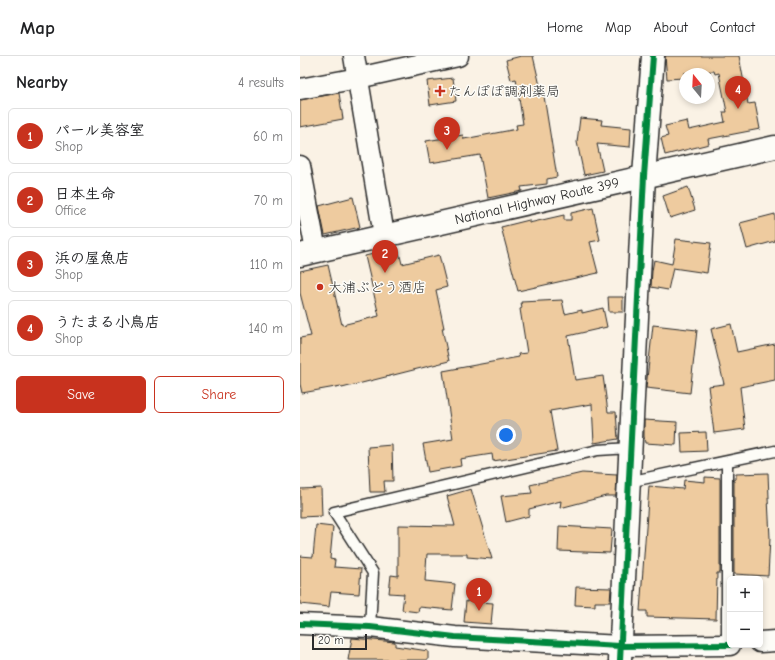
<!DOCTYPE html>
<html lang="en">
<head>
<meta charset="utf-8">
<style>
  :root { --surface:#fff; --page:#f2f2f2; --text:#202124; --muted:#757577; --line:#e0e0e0; --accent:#c8321e }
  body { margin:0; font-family:"Comic Neue","Klee One",sans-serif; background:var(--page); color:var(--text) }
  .controls { position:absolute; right:12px; bottom:12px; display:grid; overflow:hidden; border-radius:6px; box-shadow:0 2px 6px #0003 }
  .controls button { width:36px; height:36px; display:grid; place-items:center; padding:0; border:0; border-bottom:1px solid var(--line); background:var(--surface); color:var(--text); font:20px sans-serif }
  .compass { position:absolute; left:379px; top:12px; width:36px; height:36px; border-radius:50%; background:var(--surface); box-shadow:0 2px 6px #0003; rotate:342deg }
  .scale { position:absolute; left:12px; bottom:10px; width:55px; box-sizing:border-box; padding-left:4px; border:2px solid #2b2b2b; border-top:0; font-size:11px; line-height:14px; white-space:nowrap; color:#2b2b2b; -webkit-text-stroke:3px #fdfcf7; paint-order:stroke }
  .you { position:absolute; left:206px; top:379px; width:14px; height:14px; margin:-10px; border:3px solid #fff; border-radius:50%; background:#1a73e8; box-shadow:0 0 0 6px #1a73e833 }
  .badge { display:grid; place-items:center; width:26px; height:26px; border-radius:50%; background:var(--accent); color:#fff; font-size:13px; font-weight:700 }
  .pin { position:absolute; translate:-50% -33px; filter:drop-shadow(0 1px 2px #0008) }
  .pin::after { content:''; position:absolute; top:21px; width:14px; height:12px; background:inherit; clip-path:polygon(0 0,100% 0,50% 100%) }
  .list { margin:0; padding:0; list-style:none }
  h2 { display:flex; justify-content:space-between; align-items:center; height:52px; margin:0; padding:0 16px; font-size:17px }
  h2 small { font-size:13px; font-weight:400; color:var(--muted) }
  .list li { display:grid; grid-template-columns:26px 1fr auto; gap:12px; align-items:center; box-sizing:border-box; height:56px; margin:0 8px 8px; padding:0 8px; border:1px solid var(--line); border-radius:6px }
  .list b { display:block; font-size:15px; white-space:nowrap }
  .list p { margin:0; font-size:13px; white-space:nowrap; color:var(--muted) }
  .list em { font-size:13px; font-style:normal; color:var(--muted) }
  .actions { display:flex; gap:8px; padding:12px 16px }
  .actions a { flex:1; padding:9px 0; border:1px solid var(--accent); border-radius:6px; text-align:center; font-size:14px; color:var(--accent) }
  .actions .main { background:var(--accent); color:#fff }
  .map { position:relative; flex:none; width:475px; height:604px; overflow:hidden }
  header { display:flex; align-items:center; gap:24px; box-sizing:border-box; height:56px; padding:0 20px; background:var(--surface); border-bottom:1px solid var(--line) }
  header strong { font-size:19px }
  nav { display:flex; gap:22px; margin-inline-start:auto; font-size:14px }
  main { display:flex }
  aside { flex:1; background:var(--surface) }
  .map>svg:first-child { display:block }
  .building { fill:#eecb9f; stroke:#2b2b2b }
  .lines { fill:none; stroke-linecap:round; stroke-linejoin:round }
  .lane-casing { stroke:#2b2b2b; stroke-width:13 }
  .street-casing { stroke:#2b2b2b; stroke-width:23 }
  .secondary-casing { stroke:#2b2b2b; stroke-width:25 }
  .highway-casing { stroke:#2b2b2b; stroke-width:25 }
  .lane { stroke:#fdfcf7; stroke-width:10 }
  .street { stroke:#fdfcf7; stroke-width:20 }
  .secondary { stroke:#fdfcf7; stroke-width:22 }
  .highway { stroke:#fdfcf7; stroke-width:22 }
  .cycleway-casing { stroke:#fdfcf7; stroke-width:8 }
  .cycleway { stroke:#00873e; stroke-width:6 }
  .poi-dot { fill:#c8321e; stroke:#fdfcf7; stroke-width:1.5 }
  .labels { text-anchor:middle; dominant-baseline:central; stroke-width:3; stroke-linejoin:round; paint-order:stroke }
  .poi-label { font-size:14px; fill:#2b2b2b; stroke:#fdfcf7; text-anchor:start }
  .street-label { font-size:14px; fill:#2b2b2b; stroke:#fdfcf7 }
</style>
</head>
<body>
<header>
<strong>Map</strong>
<nav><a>Home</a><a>Map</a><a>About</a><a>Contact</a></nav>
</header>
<main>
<aside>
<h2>Nearby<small>4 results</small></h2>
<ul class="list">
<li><span class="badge">1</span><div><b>パール美容室</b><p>Shop</p></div><em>60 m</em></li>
<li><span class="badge">2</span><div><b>日本生命</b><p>Office</p></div><em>70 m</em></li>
<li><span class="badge">3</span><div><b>浜の屋魚店</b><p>Shop</p></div><em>110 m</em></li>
<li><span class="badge">4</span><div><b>うたまる小鳥店</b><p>Shop</p></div><em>140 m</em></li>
</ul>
<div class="actions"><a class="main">Save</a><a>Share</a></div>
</aside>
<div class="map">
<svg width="475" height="604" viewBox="0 0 475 604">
  <rect width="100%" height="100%" fill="#faf2e5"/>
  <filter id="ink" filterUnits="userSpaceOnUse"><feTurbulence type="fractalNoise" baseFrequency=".025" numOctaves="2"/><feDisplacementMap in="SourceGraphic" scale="8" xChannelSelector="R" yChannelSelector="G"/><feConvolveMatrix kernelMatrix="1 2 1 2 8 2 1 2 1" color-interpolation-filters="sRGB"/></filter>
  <g filter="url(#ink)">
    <g class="building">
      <polygon points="221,0 233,0 241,34 243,34 257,121 247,123 247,128 221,131 222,135 188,142 180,99 130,107 126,85 163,79 164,83 217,73 216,69 223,68 216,23 211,24 206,4"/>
      <polygon points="365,0 439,0 448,48 455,47 460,73 408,83 409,88 365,99 361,82 368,80 365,70 387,65 389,74 425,66 423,56 427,56 419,17 415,18 414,15 384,17 384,22 367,23"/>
      <polygon points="153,22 156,45 130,49 127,25"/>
      <polygon points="39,37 43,63 0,71 0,44"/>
      <polygon points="280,62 302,64 301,69 331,72 330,91 297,88 303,115 284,119 277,86"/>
      <polygon points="388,131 395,154 370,162 363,140"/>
      <polygon points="53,141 60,171 25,179 19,150"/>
      <polygon points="293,152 300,184 290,186 298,217 218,235 201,171 229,164 229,167 264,159 264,164 271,164 271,157"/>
      <polygon points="475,158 475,185 447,193 440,167"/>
      <polygon points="376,183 411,187 407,217 373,212 368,234 351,231 352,215 354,204 372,208"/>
      <polygon points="98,192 102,208 139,199 147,231 136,234 144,272 142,272 149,305 42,332 41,330 2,337 0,328 0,282 11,280 0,237 0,215 28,209 42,269 79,260 65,200"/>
      <polygon points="308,241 323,241 323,256 309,256"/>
      <polygon points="262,244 265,258 282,254 282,257 303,252 307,271 268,280 275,324 303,320 308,356 316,356 318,383 294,387 292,348 250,355 257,395 193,405 192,398 160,403 161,410 128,416 123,388 153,383 143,315 219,301 218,298 227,297 220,253 222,252 221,246"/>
      <polygon points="431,268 437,296 475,288 475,324 440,331 445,373 414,377 408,330 424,328 411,273"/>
      <polygon points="353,269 397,274 390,337 346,332"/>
      <polygon points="344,364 377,366 376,389 345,387 344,380"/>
      <polygon points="406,376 407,395 382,396 381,377"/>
      <polygon points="92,389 93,425 84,425 85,436 70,436 68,391"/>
      <polygon points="282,417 317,419 316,440 306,440 260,452 261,445 229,453 229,460 206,466 201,440 232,437 230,429"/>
      <polygon points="468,417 469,442 468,442 470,482 468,520 434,518 434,423 436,423 436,418"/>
      <polygon points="405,421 420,422 420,517 417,517 416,563 347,561 347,555 340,555 349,430 383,433 384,424 405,426"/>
      <polygon points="21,432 22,460 0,461 0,433"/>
      <polygon points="171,433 192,503 167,501 167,498 127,498 125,525 155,528 152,554 119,551 118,556 102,554 104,538 89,537 91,519 98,520 98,469 155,470 147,440"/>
      <polygon points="16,469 33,471 30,503 35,504 34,511 61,513 59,538 31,536 29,551 0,548 0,500 13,501"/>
      <polygon points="259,470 312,473 310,497 258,495"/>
      <polygon points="276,531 311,532 310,546 295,546 295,550 275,549"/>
      <polygon points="166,545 193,547 191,568 164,566"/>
      <polygon points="52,582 95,586 95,590 128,595 128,604 48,604"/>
    </g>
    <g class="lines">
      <defs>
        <g id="lane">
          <polyline points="328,426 475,395"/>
          <polyline points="70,571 73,517 34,456 298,394 330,392"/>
          <polyline points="427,589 427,406"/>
        </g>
        <g id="street">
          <polyline points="54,0 84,179"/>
          <polyline points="0,33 58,22 158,0"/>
          <polyline points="0,110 16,195"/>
          <polyline points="0,568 70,571 155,581 320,590 430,589"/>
          <polyline points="460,586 475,585"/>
        </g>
        <polyline id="secondary" points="320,604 344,120 353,0"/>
        <polyline id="highway" points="0,199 475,91"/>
      </defs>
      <use href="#lane" class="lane-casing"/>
      <use href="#street" class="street-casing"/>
      <use href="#secondary" class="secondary-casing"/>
      <use href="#highway" class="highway-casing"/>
      <use href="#lane" class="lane"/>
      <use href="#street" class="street"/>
      <use href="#secondary" class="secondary"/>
      <use href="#highway" class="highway"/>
      <defs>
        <g id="cycleway">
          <polyline points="0,568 70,571 155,581 320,590 430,589"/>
          <polyline points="320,604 344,120 353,0"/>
        </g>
      </defs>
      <use href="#cycleway" class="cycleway-casing"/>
      <use href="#cycleway" class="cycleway"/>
    </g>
  </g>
  <g class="poi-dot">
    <path d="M138 29h4v4h4v4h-4v4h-4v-4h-4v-4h4z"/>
    <circle cx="20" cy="231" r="4"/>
  </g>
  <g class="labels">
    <g class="poi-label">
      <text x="148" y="35">たんぽぽ調剤薬局</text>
      <text x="28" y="231">大浦ぶどう酒店</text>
    </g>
    <g class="street-label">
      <text transform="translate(237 145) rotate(-13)">National Highway Route 399</text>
    </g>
  </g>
</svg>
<div class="controls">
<button>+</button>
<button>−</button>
</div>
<svg class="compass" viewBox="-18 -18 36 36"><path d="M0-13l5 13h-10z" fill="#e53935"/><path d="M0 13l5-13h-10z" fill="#757577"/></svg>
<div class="scale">20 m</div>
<div class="you"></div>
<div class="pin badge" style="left:179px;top:555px">1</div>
<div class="pin badge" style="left:85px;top:217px">2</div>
<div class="pin badge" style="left:147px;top:94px">3</div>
<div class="pin badge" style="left:438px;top:53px">4</div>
</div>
</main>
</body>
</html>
